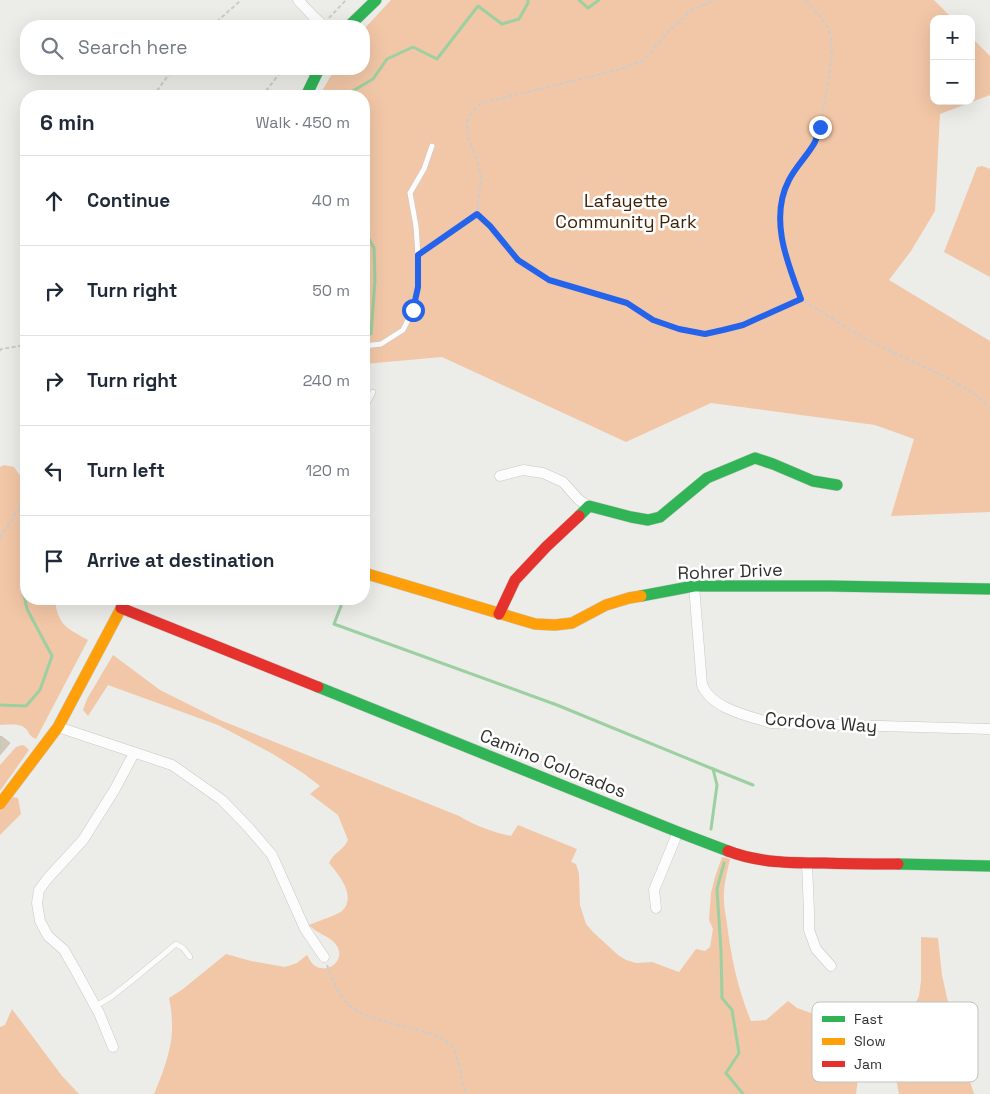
<!DOCTYPE html>
<html lang="en">
<head>
<meta charset="utf-8">
<style>
  :root { --surface:#fff; --page:#f2f2f3; --text:#1f2937; --muted:#747a83; --line:#e0e1e3 }
  body { margin:0; font-family:"Space Grotesk",sans-serif; background:var(--page); color:var(--text) }
  .controls { position:absolute; right:15px; top:15px; display:grid; overflow:hidden; border-radius:10px; box-shadow:0 5px 20px #0002 }
  .controls button { width:45px; height:45px; display:grid; place-items:center; padding:0; border:0; border-bottom:1px solid var(--line); background:var(--surface); color:var(--text); font:25px sans-serif }
  .stop { position:absolute; width:15px; height:15px; margin:-11px; border:4px solid #2563eb; border-radius:50%; background:#fff }
  .stop.end { background:#2563eb; border-color:#fff; box-shadow:0 1px 5px #0008 }
  .list { margin:0; padding:0; list-style:none }
  h2 { display:flex; justify-content:space-between; align-items:center; height:65px; margin:0; padding:0 20px; font-size:21px }
  h2 small { font-size:16px; font-weight:400; color:var(--muted) }
  .list li { display:grid; grid-template-columns:32px 1fr auto; gap:15px; align-items:center; box-sizing:border-box; height:90px; padding:0 20px; border-top:1px solid var(--line) }
  .list b { display:block; font-size:19px; white-space:nowrap }
  .list em { font-size:16px; font-style:normal; color:var(--muted) }
  .icon { flex:none; width:28px; height:28px; fill:none; stroke:currentColor; stroke-width:2; stroke-linecap:round; stroke-linejoin:round }
  .map { position:relative; flex:none; width:990px; height:1094px; overflow:hidden }
  .search { position:absolute; background:var(--surface); box-shadow:0 5px 20px #0002; left:20px; top:20px; width:350px; height:55px; display:flex; align-items:center; gap:12px; box-sizing:border-box; padding:0 18px; border-radius:20px; color:var(--muted); font-size:19px }
  .panel { position:absolute; background:var(--surface); box-shadow:0 5px 20px #0002; left:20px; top:90px; width:350px; height:515px; border-radius:20px }
  .map>svg:first-child { display:block }
  .green { fill:#f2c7a7 }
  .lines { fill:none; stroke-linecap:round; stroke-linejoin:round }
  .stream { stroke:#9cd0a1; stroke-width:3 }
  .building { fill:#d2c8b6; stroke:#c6c5c2 }
  .lane-casing { stroke:#c8c8c6; stroke-width:6 }
  .street-casing { stroke:#c8c8c6; stroke-width:11 }
  .fast-casing { stroke:#c8c8c6; stroke-width:12 }
  .slow-casing { stroke:#c8c8c6; stroke-width:12 }
  .jam-casing { stroke:#c8c8c6; stroke-width:12 }
  .path { stroke:#ccc; stroke-width:2; stroke-dasharray:4 2.5; stroke-linecap:butt }
  .lane { stroke:#fcfcfc; stroke-width:5 }
  .street { stroke:#fcfcfc; stroke-width:10 }
  .fast { stroke:#30b455; stroke-width:11 }
  .slow { stroke:#ff9f0a; stroke-width:11 }
  .jam { stroke:#e5322d; stroke-width:11 }
  .route { stroke:#2563eb; stroke-width:6 }
  .labels { text-anchor:middle; dominant-baseline:central; stroke-width:5; stroke-linejoin:round; paint-order:stroke }
  .park-label { font-size:18px; fill:#402108; stroke:#fff }
  .street-label { font-size:18px; fill:#2f2f2d; stroke:#fff }
  .key { fill:#fff; stroke:#c1c1c0; stroke-width:1 }
  .key-label { font-size:14px; fill:#2f2f2d }
</style>
</head>
<body>
<div class="map">
<svg width="990" height="1094" viewBox="0 0 990 1094">
  <rect width="100%" height="100%" fill="#ecece8"/>
  <g class="green">
    <polygon points="391,0 934,0 953,19 934,19 934,101 971,101 971,37 990,56 990,95 940,114 935,211 911,251 889,280 990,341 990,512 891,516 914,439 875,425 711,403 626,442 442,357 364,364 364,96 319,96 335,69 364,69 364,29"/>
    <polygon points="982,166 990,169 990,277 944,252 977,167"/>
    <path d="M4,465L14,467L21,477L23,498L26,503V599H55C57,625 68,629 88,640L36,739C28,736 30,732 25,728C19,723 7,725 0,725V467Z"/>
    <path d="M113,655L160,690L220,720L459,816C476,826 492,832 511,836L518,825L577,849L571,862L576,864L579,874L580,905L586,924L593,932L618,955L626,960L636,963L652,962L679,972L696,949L705,951L710,947L713,929L709,920L711,893L715,877L722,857L730,859C727,873 723,887 724,901C724,909 726,916 727,924C731,957 738,990 751,1021L766,1020L788,1001L797,1008L851,1027L886,1022L912,1011L919,996L921,981V937L938,938L942,975L947,998L950,1007L960,1022V1028L954,1047L956,1060L968,1075L974,1094H899L894,1069L886,1063L860,1065L856,1094H154C160,1081 169,1056 171,1041C173,1028 172,1011 169,998L183,989L226,954L251,961L285,967L297,963L307,955C310,960 312,965 317,967C331,973 345,959 337,946C331,936 317,934 309,925C316,922 337,915 342,911C357,896 339,875 329,863C334,852 343,851 348,840L338,815L310,794L320,786L303,773L273,754L218,725L108,685L88,716L83,710L87,699Z"/>
    <polygon points="22,745 25,746 29,750 0,791 0,765 16,747"/>
    <polygon points="13,797 18,798 21,814 0,835 0,811"/>
    <polygon points="12,1009 62,1076 79,1094 0,1094 0,1027 5,1025"/>
  </g>
  <g class="lines">
    <g class="stream">
      <polyline points="579,0 588,8 599,0"/>
      <polyline points="349,96 351,92 373,79 387,59 413,47 437,59 478,6 502,24 519,19 528,3 528,0"/>
      <polyline points="364,216 367,221 364,225"/>
      <polyline points="364,230 374,248 375,280 371,334"/>
      <polyline points="341,606 334,624 557,705 713,769 717,785 711,829"/>
      <polyline points="0,705 26,706 40,690 52,656 27,609 22,586 26,557"/>
      <polyline points="713,769 753,785"/>
      <polyline points="724,863 717,889 721,951 722,998 732,1010 739,1053 726,1073 743,1094"/>
    </g>
  </g>
  <polygon class="building" points="1,736 10,743 0,755 0,737"/>
  <g class="lines">
    <defs>
      <g id="lane">
        <polyline points="364,346 381,344 403,330 413,310 418,287 418,255 416,226 410,193 424,169 432,146"/>
        <polyline points="364,409 373,392"/>
        <polyline points="96,1006 111,997 129,983 176,944 183,948 190,957"/>
      </g>
      <g id="street">
        <polyline points="298,0 313,16 324,26"/>
        <polyline points="500,476 523,470 543,473 563,482 579,500 589,506"/>
        <path d="M694,586L702,685C712,709 749,716 771,723L990,729"/>
        <polyline points="58,727 172,765 222,800 249,828 272,855 305,929 324,957"/>
        <polyline points="807,863 809,912 809,930 816,949 831,966"/>
        <polyline points="656,908 654,890 678,832"/>
        <polyline points="113,1047 99,1013 76,971 64,950 48,936 40,921 37,903 39,890 48,878 83,840 115,789 134,753"/>
      </g>
      <g id="fast">
        <polyline points="349,26 376,0"/>
        <polyline points="306,96 319,69"/>
        <polyline points="579,516 589,506 631,517 648,520 660,517 707,478 755,458 773,464 813,481 837,485"/>
        <polyline points="641,596 694,586 830,586 990,589"/>
        <polyline points="318,687 678,832 728,851"/>
        <polyline points="898,864 990,866"/>
      </g>
      <g id="slow">
        <polyline points="364,573 535,624 555,625 572,623 606,605 629,598 641,596"/>
        <polyline points="0,804 58,727 126,599"/>
      </g>
      <g id="jam">
        <polyline points="121,608 318,687"/>
        <polyline points="499,614 515,580 546,547 579,516"/>
        <path d="M728,851C759,863 792,863 824,863C849,864 874,864 898,864"/>
      </g>
    </defs>
    <use href="#lane" class="lane-casing"/>
    <use href="#street" class="street-casing"/>
    <use href="#fast" class="fast-casing"/>
    <use href="#slow" class="slow-casing"/>
    <use href="#jam" class="jam-casing"/>
    <g class="path">
      <polyline points="805,0 817,13 828,27 831,40 832,54 829,77 820,127 815,142 790,179 784,190 781,208 781,237 786,259 801,299 860,336 951,380 972,392 990,407"/>
      <polyline points="329,18 346,0"/>
      <polyline points="212,26 241,0"/>
      <polyline points="153,96 173,69"/>
      <polyline points="262,96 283,69"/>
      <polyline points="477,214 489,226 518,260 549,280 627,303 653,320 679,329 705,334 723,330 743,325 801,299"/>
      <polyline points="426,249 477,213 481,178 477,159 468,138 467,122 472,112 481,103 618,70 644,60 671,29 692,10 715,0"/>
      <polyline points="0,351 1,349 26,345"/>
      <polyline points="0,538 13,517 26,500"/>
      <path d="M327,965C331,976 335,987 342,997C357,1019 397,1024 422,1031C432,1034 445,1038 452,1046C457,1052 463,1085 466,1094"/>
    </g>
    <use href="#lane" class="lane"/>
    <use href="#street" class="street"/>
    <use href="#fast" class="fast"/>
    <use href="#slow" class="slow"/>
    <use href="#jam" class="jam"/>
  </g>
  <g class="lines">
    <path class="route" d="M413,310L418,287V255L477,214L490,226L518,260L549,280L627,303L653,320L679,329L705,334L723,330L743,325L801,299C787,262 769,218 789,180C796,166 808,155 815,142C817,137 818,132 820,127"/>
  </g>
  <g class="labels">
    <g class="park-label">
      <text x="626" y="200">Lafayette<tspan x="626" dy="21">Community Park</tspan></text>
    </g>
    <g class="street-label">
      <text transform="translate(730 571) rotate(-2)">Rohrer Drive</text>
      <text transform="translate(821 722) rotate(4)">Cordova Way</text>
      <text transform="translate(553 763) rotate(22)">Camino Colorados</text>
    </g>
  </g>
  <rect x="812" y="1002" width="166" height="80" rx="8" class="key"/>
  <rect x="822" y="1016" width="23" height="6" fill="#30b455"/>
  <rect x="822" y="1038" width="23" height="7" fill="#ff9f0a"/>
  <rect x="822" y="1061" width="23" height="6" fill="#e5322d"/>
  <g class="key-label">
    <text x="854" y="1024">Fast</text>
    <text x="854" y="1046">Slow</text>
    <text x="854" y="1069">Jam</text>
  </g>
</svg>
<div class="controls">
<button>+</button>
<button>−</button>
</div>
<div class="stop" style="left:413px;top:310px"></div>
<div class="stop end" style="left:820px;top:127px"></div>
<div class="search"><svg class="icon" aria-label="search" viewBox="0 0 24 24"><circle cx="10" cy="10" r="6"/><path d="M15 15l6 6"/></svg>Search here</div>
<section class="panel">
<h2>6 min<small>Walk · 450 m</small></h2>
<ul class="list">
<li><svg class="icon" aria-label="ahead" viewBox="0 0 24 24"><path d="M12 20V5M6 11l6-6 6 6"/></svg><div><b>Continue</b></div><em>40 m</em></li>
<li><svg class="icon" aria-label="right" viewBox="0 0 24 24"><path d="M7 20v-9h11M14 6l5 5-5 5"/></svg><div><b>Turn right</b></div><em>50 m</em></li>
<li><svg class="icon" aria-label="right" viewBox="0 0 24 24"><path d="M7 20v-9h11M14 6l5 5-5 5"/></svg><div><b>Turn right</b></div><em>240 m</em></li>
<li><svg class="icon" aria-label="left" viewBox="0 0 24 24"><path d="M17 20v-9H6M10 6l-5 5 5 5"/></svg><div><b>Turn left</b></div><em>120 m</em></li>
<li><svg class="icon" aria-label="arrive" viewBox="0 0 24 24"><path d="M6 21V4h12l-3 4 3 4H6"/></svg><div><b>Arrive at destination</b></div></li>
</ul>
</section>
</div>
</body>
</html>
